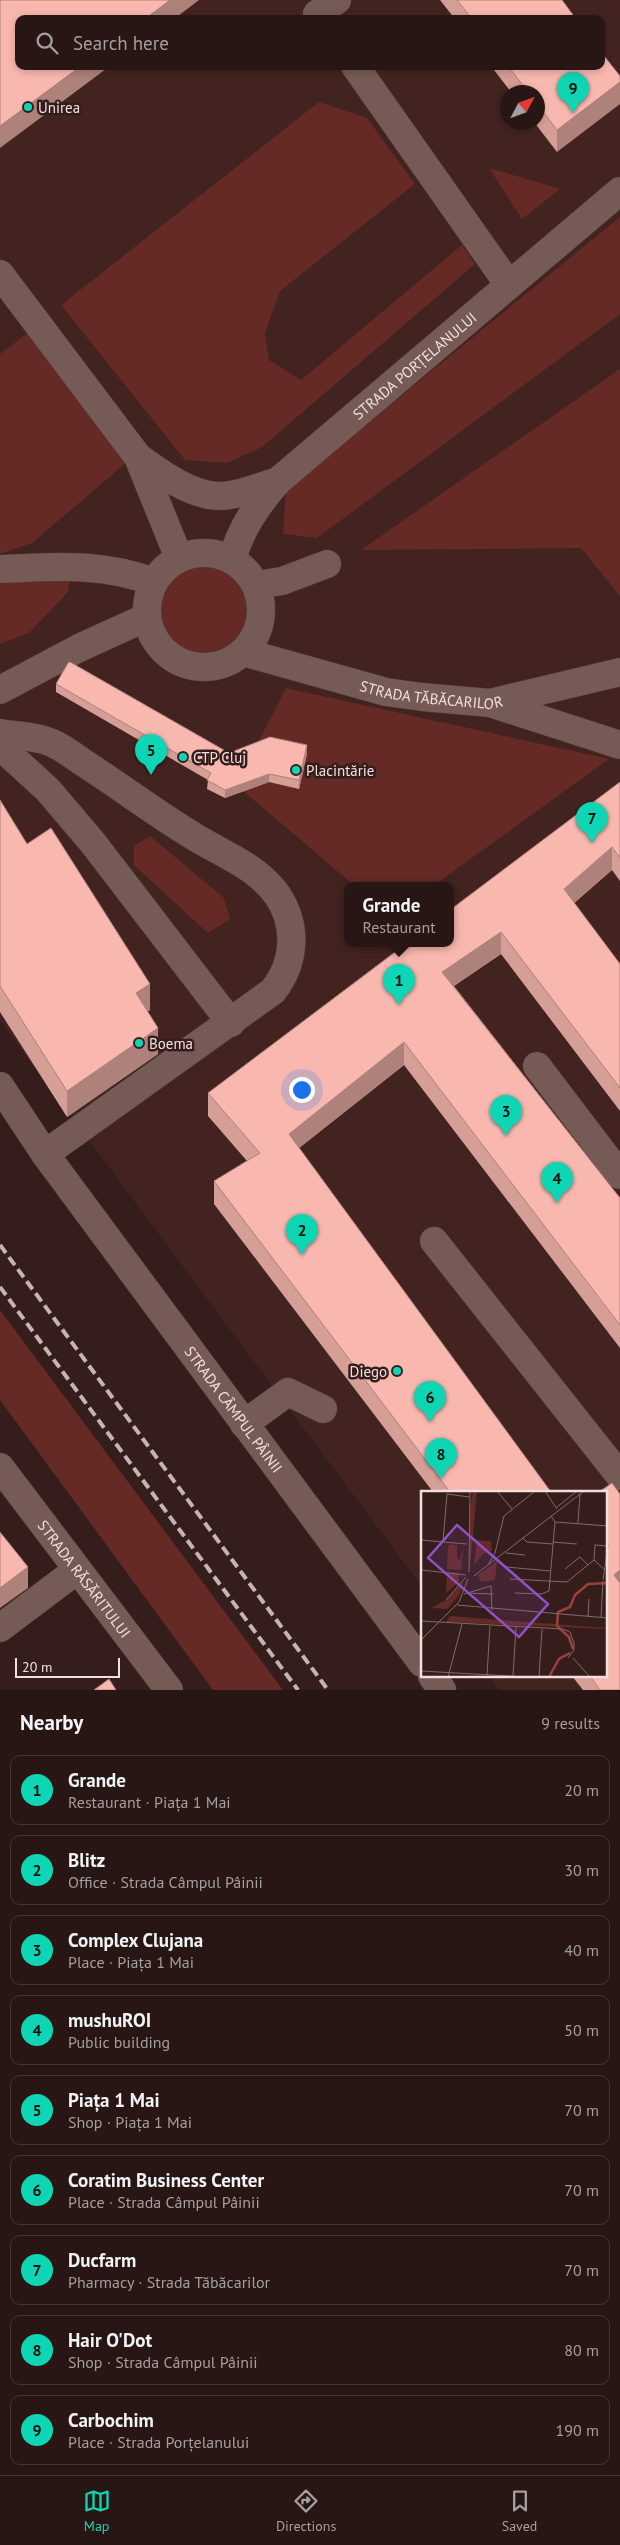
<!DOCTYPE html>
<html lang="en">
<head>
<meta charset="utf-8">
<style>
  :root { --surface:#271614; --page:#2f1f1d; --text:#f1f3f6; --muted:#a49fa0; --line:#433534; --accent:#0ed5b4 }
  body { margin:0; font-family:"PT Sans",sans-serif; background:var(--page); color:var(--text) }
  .compass { position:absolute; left:500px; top:85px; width:45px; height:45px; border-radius:50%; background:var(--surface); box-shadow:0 2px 8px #0003; rotate:49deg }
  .scale { position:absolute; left:15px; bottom:12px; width:105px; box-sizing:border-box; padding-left:5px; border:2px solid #f1e0de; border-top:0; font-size:14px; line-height:18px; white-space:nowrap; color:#f1e0de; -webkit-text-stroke:4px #341d1a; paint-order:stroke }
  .you { position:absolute; left:301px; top:1089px; width:18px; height:18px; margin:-12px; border:4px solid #fff; border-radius:50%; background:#1a73e8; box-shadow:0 0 0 8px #1a73e833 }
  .badge { display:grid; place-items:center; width:32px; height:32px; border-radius:50%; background:var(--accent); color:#111; font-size:16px; font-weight:700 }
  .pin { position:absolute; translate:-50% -41px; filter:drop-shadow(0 1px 2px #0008) }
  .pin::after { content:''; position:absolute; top:26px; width:18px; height:15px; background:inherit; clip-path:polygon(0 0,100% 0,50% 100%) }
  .popup { position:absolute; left:344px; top:882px; width:110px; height:65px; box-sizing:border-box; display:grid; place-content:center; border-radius:10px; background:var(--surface); filter:drop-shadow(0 1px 4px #0005); font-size:16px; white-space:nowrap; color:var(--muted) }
  .popup b { font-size:19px; color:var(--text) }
  .popup::after { content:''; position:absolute; left:50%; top:100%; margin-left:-10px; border:10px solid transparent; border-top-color:var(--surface) }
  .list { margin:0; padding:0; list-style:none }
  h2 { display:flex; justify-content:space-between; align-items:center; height:65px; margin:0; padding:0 20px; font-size:21px }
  h2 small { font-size:16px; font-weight:400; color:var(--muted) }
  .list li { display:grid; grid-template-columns:32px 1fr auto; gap:15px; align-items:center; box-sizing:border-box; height:70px; margin:0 10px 10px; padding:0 10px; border:1px solid var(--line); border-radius:10px }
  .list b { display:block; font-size:19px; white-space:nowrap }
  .list p { margin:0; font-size:16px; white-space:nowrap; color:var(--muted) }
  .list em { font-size:16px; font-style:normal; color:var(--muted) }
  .icon { flex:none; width:28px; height:28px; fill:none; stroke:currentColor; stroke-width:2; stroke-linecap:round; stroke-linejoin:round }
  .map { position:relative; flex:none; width:620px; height:1690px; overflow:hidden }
  .search { position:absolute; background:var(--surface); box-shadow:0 2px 8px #0003; left:15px; right:15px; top:15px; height:55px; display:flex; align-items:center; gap:12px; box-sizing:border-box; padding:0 18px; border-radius:10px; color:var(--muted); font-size:19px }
  .sheet { height:785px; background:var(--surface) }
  nav { display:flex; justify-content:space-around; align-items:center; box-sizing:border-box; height:70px; border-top:1px solid var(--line); background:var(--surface); font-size:14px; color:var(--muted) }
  nav a { display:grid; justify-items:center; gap:2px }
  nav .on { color:var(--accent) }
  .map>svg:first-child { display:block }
  .built { fill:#422320; fill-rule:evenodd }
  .green { fill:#652a25 }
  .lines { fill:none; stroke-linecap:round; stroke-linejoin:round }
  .minor-casing { stroke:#4e3a39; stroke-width:29 }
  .minor { stroke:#765a56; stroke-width:28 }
  .rail { stroke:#c6b4b2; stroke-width:4; stroke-dasharray:10 5; stroke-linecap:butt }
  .wall { fill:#d59e97 }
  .shaded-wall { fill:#ae817b }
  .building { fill:#f8b8b0; stroke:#ae817b }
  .poi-dot { fill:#0ed5b4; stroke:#341d1a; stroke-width:2 }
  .labels { text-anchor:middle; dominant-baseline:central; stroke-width:5; stroke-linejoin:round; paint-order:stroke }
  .poi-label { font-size:15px; fill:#f1e0de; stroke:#341d1a; text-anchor:start }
  .street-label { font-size:15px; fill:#f1e0de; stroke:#341d1a }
  .inset-river { fill:none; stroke:#9d403a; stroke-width:2.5 }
  .inset-road { fill:none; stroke:#806b68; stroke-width:1 }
  .view { fill:#9350c5; fill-opacity:0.15; stroke:#9350c5; stroke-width:2.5 }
  .inset-edge { fill:none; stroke:#f1e0de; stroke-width:2.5 }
</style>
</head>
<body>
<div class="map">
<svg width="620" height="1690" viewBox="0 0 620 1690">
  <rect width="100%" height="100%" fill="#341d1a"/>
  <path class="built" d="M0,0H620V1690H499L489,1676H606V1492H422V1587L0,1021ZM19,19H601V66H19ZM508,92H538V122H508ZM348,886H450V944H348Z"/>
  <g class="green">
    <polygon points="319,102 367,118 415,184 280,291 265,333 269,360 301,380 462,245 475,264 262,447 227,463 185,460 61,305"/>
    <polygon points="489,168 560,189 522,219"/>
    <polygon points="620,217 620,314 317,538 283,534 286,490"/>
    <polygon points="28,333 127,462 32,543 0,554 0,354"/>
    <polygon points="620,369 620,596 581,548 361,550"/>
    <circle cx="204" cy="609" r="50"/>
    <polygon points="72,566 68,592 29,633 0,644 0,569"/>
    <polygon points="286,688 609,759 433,886 355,886 236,785"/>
    <polygon points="150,836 224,898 230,919 208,933 134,865 134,846"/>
    <polygon points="0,1310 283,1690 213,1690 0,1400"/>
  </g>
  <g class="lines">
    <defs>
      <g id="minor">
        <polyline points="321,19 317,14 337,0"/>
        <polyline points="355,66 509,285"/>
        <polyline points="0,274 138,457 179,558"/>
        <path d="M138,457C160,473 190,495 218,496C238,496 259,487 278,481"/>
        <circle cx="204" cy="610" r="57"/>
        <path id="s1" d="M232,559C241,528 257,505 278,481L620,191"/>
        <path d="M0,569C56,567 100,562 154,582"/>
        <polyline points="256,585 282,581 327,564"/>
        <path id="s2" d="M243,652L386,692L422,697L490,703L620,672"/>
        <polyline points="0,690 79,648 147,617"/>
        <polyline points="490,703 620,745"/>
        <path d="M0,733C16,736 38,736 52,743C64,748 76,758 87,765C124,789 158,815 195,837C224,855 258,867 278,896C298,927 295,963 273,991L45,1154"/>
        <polyline points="0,746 48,790 93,843 231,1023"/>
        <polyline points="537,1066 620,1175"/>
        <path id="s3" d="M0,1086L45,1154L422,1663"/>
        <polyline points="434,1241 620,1476"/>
        <polyline points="244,1424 288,1392 323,1409"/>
        <path id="s4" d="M0,1467L169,1690"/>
        <polyline points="0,1628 77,1570"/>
        <polyline points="432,1676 442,1690"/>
      </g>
    </defs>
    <use href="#minor" class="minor-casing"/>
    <use href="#minor" class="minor"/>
    <g class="rail">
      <polyline points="0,1245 328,1690"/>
      <polyline points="0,1287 298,1690"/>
    </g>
  </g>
  <g class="wall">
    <polygon points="440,0 562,0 576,19 455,19"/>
    <polygon points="491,66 601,66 557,152 534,122 538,122 538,92 511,92"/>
    <polygon points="56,684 229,753 307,754 299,789 269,782 225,798 207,789 208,780 56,692"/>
    <polygon points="620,782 620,881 612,870 574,903 620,964 620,1111 501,954 454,986 620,1198 620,1348 404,1065 299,1148 551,1492 433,1492 214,1204 214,1181 247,1161 208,1116 208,1093"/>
    <polygon points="0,800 27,844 150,1010 147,1012 158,1054 67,1117 0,1012"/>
    <polygon points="572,1676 606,1676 620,1690 583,1690"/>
  </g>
  <g class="shaded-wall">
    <polygon points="170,0 199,0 174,19 145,19"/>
    <polygon points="81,66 110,66 0,148 0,126"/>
    <polygon points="620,82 620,104 557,152 557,130"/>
    <polygon points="307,745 307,754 299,789 299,780"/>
    <polygon points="269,774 269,782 225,798 225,790"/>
    <polygon points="612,847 612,870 564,912 564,889"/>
    <polygon points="501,932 501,954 442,994 442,972"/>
    <polygon points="150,984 150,1010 136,1019 136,993"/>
    <polygon points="158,1028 158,1054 67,1117 67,1091"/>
    <polygon points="404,1042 404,1065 289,1156 289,1134"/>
    <polygon points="28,1567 28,1588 0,1608 0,1588"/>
    <polygon points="620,1570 620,1593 614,1575"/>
  </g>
  <g class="building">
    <polygon points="0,0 170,0 145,19 19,19 19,66 81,66 0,126"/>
    <polygon points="457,0 562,0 576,19 472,19"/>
    <polygon points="601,52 620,76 620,82 557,130 538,105 538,92 528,92 508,66 601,66"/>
    <polygon points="70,662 229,753 270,737 307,745 299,780 269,774 225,790 207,780 211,773 56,684 68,663"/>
    <polygon points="620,782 620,858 612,847 564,889 620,964 620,1088 501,932 442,972 620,1198 620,1325 404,1042 289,1134 551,1492 450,1492 214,1181 260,1153 208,1093 406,944 450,944 450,910"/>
    <polygon points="0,800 27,844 51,828 150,984 136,993 158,1028 67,1091 0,986"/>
    <polygon points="612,1483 620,1494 620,1570 614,1575 620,1583 620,1690 600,1690 590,1676 606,1676 606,1492 599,1492"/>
    <polygon points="0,1532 28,1567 0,1588"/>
    <polygon points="109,1679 116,1690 94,1690"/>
  </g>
  <g class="poi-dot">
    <circle cx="28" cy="107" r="5"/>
    <circle cx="183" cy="757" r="5"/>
    <circle cx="296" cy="770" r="5"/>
    <circle cx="139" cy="1043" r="5"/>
    <circle cx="397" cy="1371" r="5"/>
  </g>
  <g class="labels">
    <g class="poi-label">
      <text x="38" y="107">Unirea</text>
      <text x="193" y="757">CTP Cluj</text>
      <text x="306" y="770">Placintărie</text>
      <text x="149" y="1043">Boema</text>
      <text x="387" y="1371" text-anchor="end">Diego</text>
    </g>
    <g class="street-label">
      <text stroke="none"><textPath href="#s1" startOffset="270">STRADA PORȚELANULUI</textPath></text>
      <text stroke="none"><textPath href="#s2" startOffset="194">STRADA TĂBĂCARILOR</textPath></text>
      <text stroke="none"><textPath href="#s3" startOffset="399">STRADA CÂMPUL PÂINII</textPath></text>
      <text stroke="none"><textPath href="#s4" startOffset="140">STRADA RĂSĂRITULUI</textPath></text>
    </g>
  </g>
  <g transform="translate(421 1491)">
    <rect width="186" height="186" fill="#341d1a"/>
    <path d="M52,0H56L49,77V18ZM56,49L70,50L71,60L63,62L53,74ZM30,53L36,54V66L39,70L43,54L40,79L26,78L27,55ZM76,70L74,89L60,91L57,84ZM26,81L38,82V91L25,102ZM42,91L39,103L26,118L10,117L25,109ZM29,125L186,137V138L25,131Z" fill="#652a25"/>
    <path class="inset-river" d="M152,158L148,146L136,135L137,121L149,116L154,104L167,93L187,92M128,186L138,168L149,162"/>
    <path class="inset-road" d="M76,0L91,18M124,0L136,18M136,16L156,0M134,31L187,35M157,32L159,3M102,47L106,51L132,53M0,49L22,51M132,51L156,53M46,53L22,51L26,3L48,6M85,62L104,64M173,69L174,54L187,55M67,74L163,0M85,76L130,80M144,78L159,66L167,74M0,79L45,84M48,81L49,0M53,85L67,74L74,62L83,25L114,0M89,88L146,91L173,69L184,79M182,89L187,54M46,102L73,103M94,102L120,103L128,100L134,31L130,25M43,103L70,95L71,119M25,109L45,86M36,114L187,127M167,126L168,108M180,127L182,90M0,130L142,138L149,141L153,152V159L147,167M0,149L38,111L47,88M152,167L169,186M0,180L107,186M66,184L69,135M92,185L95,136M27,186L41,133M118,186L121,138"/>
    <path class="view" d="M36,34L127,113L98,146L7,67Z"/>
    <rect width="186" height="186" class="inset-edge"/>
  </g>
</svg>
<svg class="compass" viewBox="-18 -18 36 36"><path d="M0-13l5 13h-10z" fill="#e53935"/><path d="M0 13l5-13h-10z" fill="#a49fa0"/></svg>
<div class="scale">20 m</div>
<div class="you"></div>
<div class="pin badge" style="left:399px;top:1005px">1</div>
<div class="popup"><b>Grande</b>Restaurant</div>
<div class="pin badge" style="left:302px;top:1255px">2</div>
<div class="pin badge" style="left:506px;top:1136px">3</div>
<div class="pin badge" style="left:557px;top:1203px">4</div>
<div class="pin badge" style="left:151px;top:775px">5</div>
<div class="pin badge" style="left:430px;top:1422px">6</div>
<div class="pin badge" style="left:592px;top:843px">7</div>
<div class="pin badge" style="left:441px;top:1479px">8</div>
<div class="pin badge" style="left:573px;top:113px">9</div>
<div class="search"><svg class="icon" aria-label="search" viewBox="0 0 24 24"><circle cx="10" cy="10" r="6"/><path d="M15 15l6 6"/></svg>Search here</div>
</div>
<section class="sheet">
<h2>Nearby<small>9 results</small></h2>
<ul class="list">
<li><span class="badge">1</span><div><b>Grande</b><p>Restaurant · Piața 1 Mai</p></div><em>20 m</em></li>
<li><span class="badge">2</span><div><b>Blitz</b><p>Office · Strada Câmpul Pâinii</p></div><em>30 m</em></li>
<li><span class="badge">3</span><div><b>Complex Clujana</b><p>Place · Piața 1 Mai</p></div><em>40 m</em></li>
<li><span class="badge">4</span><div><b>mushuROI</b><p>Public building</p></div><em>50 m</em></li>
<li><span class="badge">5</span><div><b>Piața 1 Mai</b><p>Shop · Piața 1 Mai</p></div><em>70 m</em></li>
<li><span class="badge">6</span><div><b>Coratim Business Center</b><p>Place · Strada Câmpul Pâinii</p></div><em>70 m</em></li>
<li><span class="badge">7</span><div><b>Ducfarm</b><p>Pharmacy · Strada Tăbăcarilor</p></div><em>70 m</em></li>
<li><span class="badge">8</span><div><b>Hair O'Dot</b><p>Shop · Strada Câmpul Pâinii</p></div><em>80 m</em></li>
<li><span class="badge">9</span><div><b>Carbochim</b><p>Place · Strada Porțelanului</p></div><em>190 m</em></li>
</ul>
</section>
<nav>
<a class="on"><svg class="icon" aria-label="map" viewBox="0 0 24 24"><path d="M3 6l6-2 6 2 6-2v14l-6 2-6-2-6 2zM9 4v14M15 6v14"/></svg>Map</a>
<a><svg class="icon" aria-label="directions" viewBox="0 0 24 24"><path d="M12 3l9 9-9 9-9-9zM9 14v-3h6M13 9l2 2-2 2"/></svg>Directions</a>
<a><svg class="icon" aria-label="saved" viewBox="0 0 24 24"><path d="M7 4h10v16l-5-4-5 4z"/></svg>Saved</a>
</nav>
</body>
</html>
